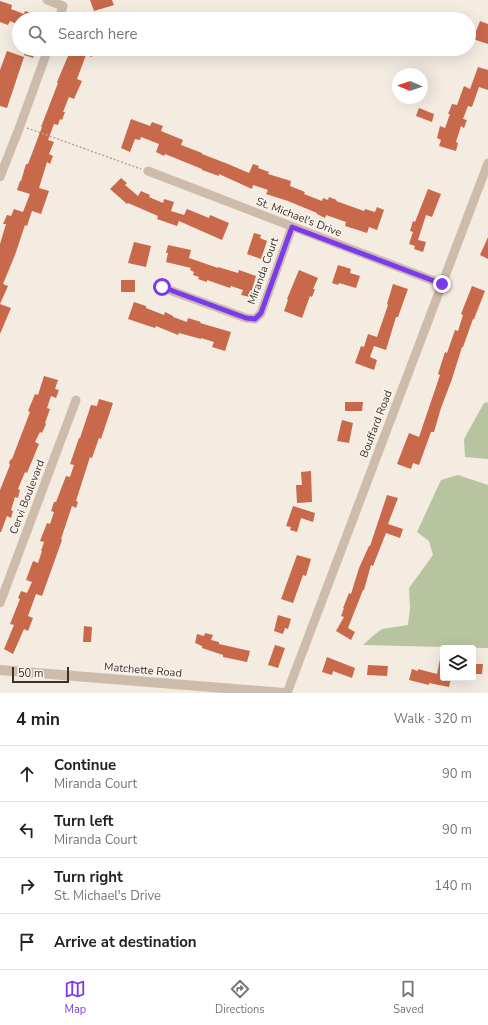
<!DOCTYPE html>
<html lang="en">
<head>
<meta charset="utf-8">
<style>
  :root { --surface:#fff; --page:#f6f6f6; --text:#222; --muted:#767676; --line:#e0e0e0; --accent:#7c3aed }
  body { margin:0; font-family:"Nunito Sans",sans-serif; background:var(--page); color:var(--text) }
  .controls { position:absolute; right:12px; bottom:12px; display:grid; overflow:hidden; border-radius:4px; box-shadow:0 4px 16px #0002 }
  .controls button { width:36px; height:36px; display:grid; place-items:center; padding:0; border:0; border-bottom:1px solid var(--line); background:var(--surface); color:var(--text); font:20px sans-serif }
  .compass { position:absolute; left:392px; top:68px; width:36px; height:36px; border-radius:50%; background:var(--surface); box-shadow:0 4px 16px #0002; rotate:272deg }
  .scale { position:absolute; left:12px; bottom:10px; width:57px; box-sizing:border-box; padding-left:4px; border:2px solid #3b302b; border-top:0; font-size:11px; line-height:14px; white-space:nowrap; color:#3b302b; -webkit-text-stroke:3px #fbf5ee; paint-order:stroke }
  .stop { position:absolute; width:12px; height:12px; margin:-9px; border:3px solid #7c3aed; border-radius:50%; background:#fff }
  .stop.end { background:#7c3aed; border-color:#fff; box-shadow:0 1px 4px #0008 }
  .list { margin:0; padding:0; list-style:none }
  h2 { display:flex; justify-content:space-between; align-items:center; height:52px; margin:0; padding:0 16px; font-size:17px }
  h2 small { font-size:13px; font-weight:400; color:var(--muted) }
  .list li { display:grid; grid-template-columns:26px 1fr auto; gap:12px; align-items:center; box-sizing:border-box; height:56px; padding:0 16px; border-top:1px solid var(--line) }
  .list b { display:block; font-size:15px; white-space:nowrap }
  .list p { margin:0; font-size:13px; white-space:nowrap; color:var(--muted) }
  .list em { font-size:13px; font-style:normal; color:var(--muted) }
  .icon { flex:none; width:22px; height:22px; fill:none; stroke:currentColor; stroke-width:2; stroke-linecap:round; stroke-linejoin:round }
  .map { position:relative; flex:none; width:488px; height:693px; overflow:hidden }
  .search { position:absolute; background:var(--surface); box-shadow:0 4px 16px #0002; left:12px; right:12px; top:12px; height:44px; display:flex; align-items:center; gap:10px; box-sizing:border-box; padding:0 14px; border-radius:22px; color:var(--muted); font-size:15px }
  .sheet { height:276px; background:var(--surface) }
  nav { display:flex; justify-content:space-around; align-items:center; box-sizing:border-box; height:56px; border-top:1px solid var(--line); background:var(--surface); font-size:11px; color:var(--muted) }
  nav a { display:grid; justify-items:center; gap:2px }
  nav .on { color:var(--accent) }
  .map>svg:first-child { display:block }
  .green { fill:#b8c4a0 }
  .building { fill:#c8694b }
  .lines { fill:none; stroke-linecap:round; stroke-linejoin:round }
  .path { stroke:#b9a596; stroke-width:1.5; stroke-dasharray:2 2; stroke-linecap:butt }
  .minor { stroke:#cdbbac; stroke-width:9 }
  .tertiary { stroke:#cdbbac; stroke-width:10 }
  .route { stroke:#7c3aed; stroke-width:5 }
  .labels { text-anchor:middle; dominant-baseline:central; stroke-width:3; stroke-linejoin:round; paint-order:stroke }
  .street-label { font-size:11px; fill:#3b302b; stroke:#fbf5ee }
</style>
</head>
<body>
<div class="map">
<svg width="488" height="693" viewBox="0 0 488 693">
  <rect width="100%" height="100%" fill="#f4ebe1"/>
  <g class="green">
    <polygon points="488,402 488,459 465,457 464,439 484,403"/>
    <polygon points="458,475 488,485 488,648 363,645 374,635 382,629 408,625 410,608 409,588 433,555 429,541 417,532 441,480"/>
  </g>
  <g class="building">
    <polygon points="90,0 112,0 114,5 94,11"/>
    <polygon points="0,1 12,5 11,9 24,14 25,11 34,14 33,17 36,19 19,19 19,25 10,21 8,25 0,22"/>
    <polygon points="480,21 488,24 488,44 473,39"/>
    <polygon points="26,49 36,49 33,58 24,55"/>
    <polygon points="71,49 95,49 92,57 86,55 77,79 82,81 74,99 69,97 63,112 65,112 62,120 60,119 58,125 54,124 48,140 54,142 49,154 53,156 50,164 47,162 39,188 49,191 41,214 32,211 27,226 25,225 15,255 3,284 8,286 0,304 11,308 0,334 0,244 6,224 3,224 7,215 11,216 14,209 23,212 30,194 17,190 20,181 21,181 26,164 28,164 42,127 41,127 58,83 57,82"/>
    <polygon points="7,51 24,57 7,108 0,106 0,70"/>
    <polygon points="478,67 488,70 488,90 479,87 472,107 468,106 463,119 467,120 464,128 461,126 456,142 458,143 456,151 439,146 441,140 437,138 440,126 445,128 450,114 448,114 452,104 457,105 464,86 470,89"/>
    <polygon points="419,108 434,114 432,122 416,116"/>
    <polygon points="131,119 150,126 152,122 163,126 161,131 183,140 181,145 202,153 202,154 228,164 249,173 253,164 259,166 258,168 269,172 268,174 291,181 290,186 305,192 304,194 322,201 323,198 328,200 329,197 337,200 336,201 364,211 365,209 375,212 377,207 384,210 377,230 369,227 367,233 358,230 345,226 346,222 326,215 325,218 317,214 317,213 288,201 266,194 268,190 253,185 252,189 219,174 219,176 202,170 202,169 165,154 164,156 156,152 159,144 141,137 140,140 135,139 130,152 121,148"/>
    <polygon points="121,178 127,183 125,185 138,196 141,191 150,195 149,197 163,203 164,199 174,202 171,211 184,215 187,209 209,218 210,215 229,223 222,240 179,221 177,226 157,219 158,216 128,203 127,204 110,189"/>
    <polygon points="428,189 441,194 432,217 426,215 418,240 426,242 423,252 414,249 415,246 409,244 413,232 410,231 413,221 415,222"/>
    <polygon points="254,233 261,235 260,238 267,241 261,259 247,254"/>
    <polygon points="488,237 488,259 480,255"/>
    <polygon points="134,242 151,246 146,267 128,263"/>
    <polygon points="168,245 191,250 189,258 218,268 218,267 238,273 239,270 256,276 250,297 241,295 243,290 231,286 230,288 207,280 207,282 198,279 199,277 193,275 194,272 190,270 191,268 166,262 168,253 166,253"/>
    <polygon points="338,265 351,269 350,273 360,276 356,288 339,283 338,285 332,283"/>
    <polygon points="299,270 318,278 313,289 315,289 312,297 310,296 302,318 284,311 288,300 287,299"/>
    <rect x="121" y="280" width="14" height="12"/>
    <polygon points="393,284 408,289 398,317 396,317 386,350 374,346 370,357 377,360 374,370 355,363 361,346 364,347 368,334 377,337 388,305 387,304"/>
    <polygon points="472,286 485,291 474,319 473,319 463,347 462,347 452,379 441,408 434,432 431,432 419,465 413,463 411,469 397,464 409,433 419,437 440,375 438,374 445,352 447,353 455,330 458,331 463,315 461,314"/>
    <polygon points="134,302 146,306 146,308 164,315 165,312 173,316 173,317 187,322 188,318 201,322 200,323 231,332 225,351 212,347 214,342 201,338 201,339 179,333 178,335 156,326 155,328 128,319"/>
    <polygon points="44,376 58,380 55,389 59,390 56,398 51,396 47,408 50,409 45,423 46,424 42,433 40,432 35,442 39,444 27,473 25,472 18,489 20,490 18,498 15,497 11,510 13,511 11,518 7,516 1,532 0,532 0,490 10,465 9,463 10,460 12,459 30,412 28,411 35,394 38,395"/>
    <polygon points="99,399 113,403 101,439 99,438 92,458 90,457 76,501 78,502 76,508 72,506 61,539 62,540 42,596 36,594 28,616 33,618 28,631 24,629 13,654 4,649 14,625 10,624 20,599 18,598 21,591 27,593 32,582 26,580 33,561 38,563 42,551 41,551 44,542 40,541 47,523 50,524 54,512 51,511 54,502 56,502 66,476 70,477 74,465 70,464 79,438 80,438 91,405 97,406"/>
    <polygon points="345,402 363,402 362,411 345,411"/>
    <polygon points="342,420 353,423 349,443 337,441"/>
    <polygon points="311,471 312,502 297,503 296,485 302,485 301,472"/>
    <polygon points="387,495 398,498 388,524 403,529 400,538 386,533 373,566 371,565 364,590 363,590 348,628 355,632 351,640 336,631 344,617 341,616 344,608 343,608 349,593 351,594 359,568 369,546 370,546"/>
    <polygon points="293,506 315,513 313,522 301,518 297,532 290,530 291,527 286,526"/>
    <polygon points="297,555 311,559 306,576 303,575 293,603 281,599"/>
    <polygon points="278,615 291,619 288,629 285,628 283,634 274,631"/>
    <polygon points="84,626 92,627 91,642 83,642"/>
    <polygon points="205,633 213,635 211,640 219,642 219,644 250,651 247,662 223,657 223,655 202,648 202,646 195,643 197,634 204,636"/>
    <polygon points="275,645 285,648 278,668 268,665"/>
    <polygon points="327,657 355,668 352,678 333,671 332,675 322,672"/>
    <polygon points="440,659 443,659 443,678 451,678 449,687 429,683 429,685 409,680 412,669 418,671 418,669 437,674"/>
    <polygon points="473,664 483,664 482,674 473,674"/>
    <polygon points="368,665 388,666 387,676 367,675"/>
  </g>
  <g class="lines">
    <polyline class="path" points="27,128 141,169"/>
    <g class="minor">
      <polyline points="47,0 63,6 59,19"/>
      <polyline points="148,171 442,284"/>
      <polyline points="0,177 20,126 48,49"/>
      <polyline points="161,287 246,318 255,319 261,313 292,227"/>
      <polyline points="0,603 76,400"/>
      <polyline points="287,693 488,163"/>
    </g>
    <polyline class="tertiary" points="0,670 285,693"/>
  </g>
  <g class="lines">
    <polyline class="route" points="162,287 246,318 255,319 261,313 292,227 442,284"/>
  </g>
  <g class="labels">
    <g class="street-label">
      <text transform="translate(299 217) rotate(21)">St. Michael's Drive</text>
      <text transform="translate(263 271) rotate(-70)">Miranda Court</text>
      <text transform="translate(376 424) rotate(-69)">Bouffard Road</text>
      <text transform="translate(27 497) rotate(-69)">Cervi Boulevard</text>
      <text transform="translate(143 670) rotate(5)">Matchette Road</text>
    </g>
  </g>
</svg>
<div class="controls">
<button><svg class="icon" aria-label="layers" viewBox="0 0 24 24"><path d="M12 4l9 5-9 5-9-5zM3 14l9 5 9-5"/></svg></button>
</div>
<svg class="compass" viewBox="-18 -18 36 36"><path d="M0-13l5 13h-10z" fill="#e53935"/><path d="M0 13l5-13h-10z" fill="#767676"/></svg>
<div class="scale">50 m</div>
<div class="stop" style="left:162px;top:287px"></div>
<div class="stop end" style="left:442px;top:284px"></div>
<div class="search"><svg class="icon" aria-label="search" viewBox="0 0 24 24"><circle cx="10" cy="10" r="6"/><path d="M15 15l6 6"/></svg>Search here</div>
</div>
<section class="sheet">
<h2>4 min<small>Walk · 320 m</small></h2>
<ul class="list">
<li><svg class="icon" aria-label="ahead" viewBox="0 0 24 24"><path d="M12 20V5M6 11l6-6 6 6"/></svg><div><b>Continue</b><p>Miranda Court</p></div><em>90 m</em></li>
<li><svg class="icon" aria-label="left" viewBox="0 0 24 24"><path d="M17 20v-9H6M10 6l-5 5 5 5"/></svg><div><b>Turn left</b><p>Miranda Court</p></div><em>90 m</em></li>
<li><svg class="icon" aria-label="right" viewBox="0 0 24 24"><path d="M7 20v-9h11M14 6l5 5-5 5"/></svg><div><b>Turn right</b><p>St. Michael's Drive</p></div><em>140 m</em></li>
<li><svg class="icon" aria-label="arrive" viewBox="0 0 24 24"><path d="M6 21V4h12l-3 4 3 4H6"/></svg><div><b>Arrive at destination</b></div></li>
</ul>
</section>
<nav>
<a class="on"><svg class="icon" aria-label="map" viewBox="0 0 24 24"><path d="M3 6l6-2 6 2 6-2v14l-6 2-6-2-6 2zM9 4v14M15 6v14"/></svg>Map</a>
<a><svg class="icon" aria-label="directions" viewBox="0 0 24 24"><path d="M12 3l9 9-9 9-9-9zM9 14v-3h6M13 9l2 2-2 2"/></svg>Directions</a>
<a><svg class="icon" aria-label="saved" viewBox="0 0 24 24"><path d="M7 4h10v16l-5-4-5 4z"/></svg>Saved</a>
</nav>
</body>
</html>
